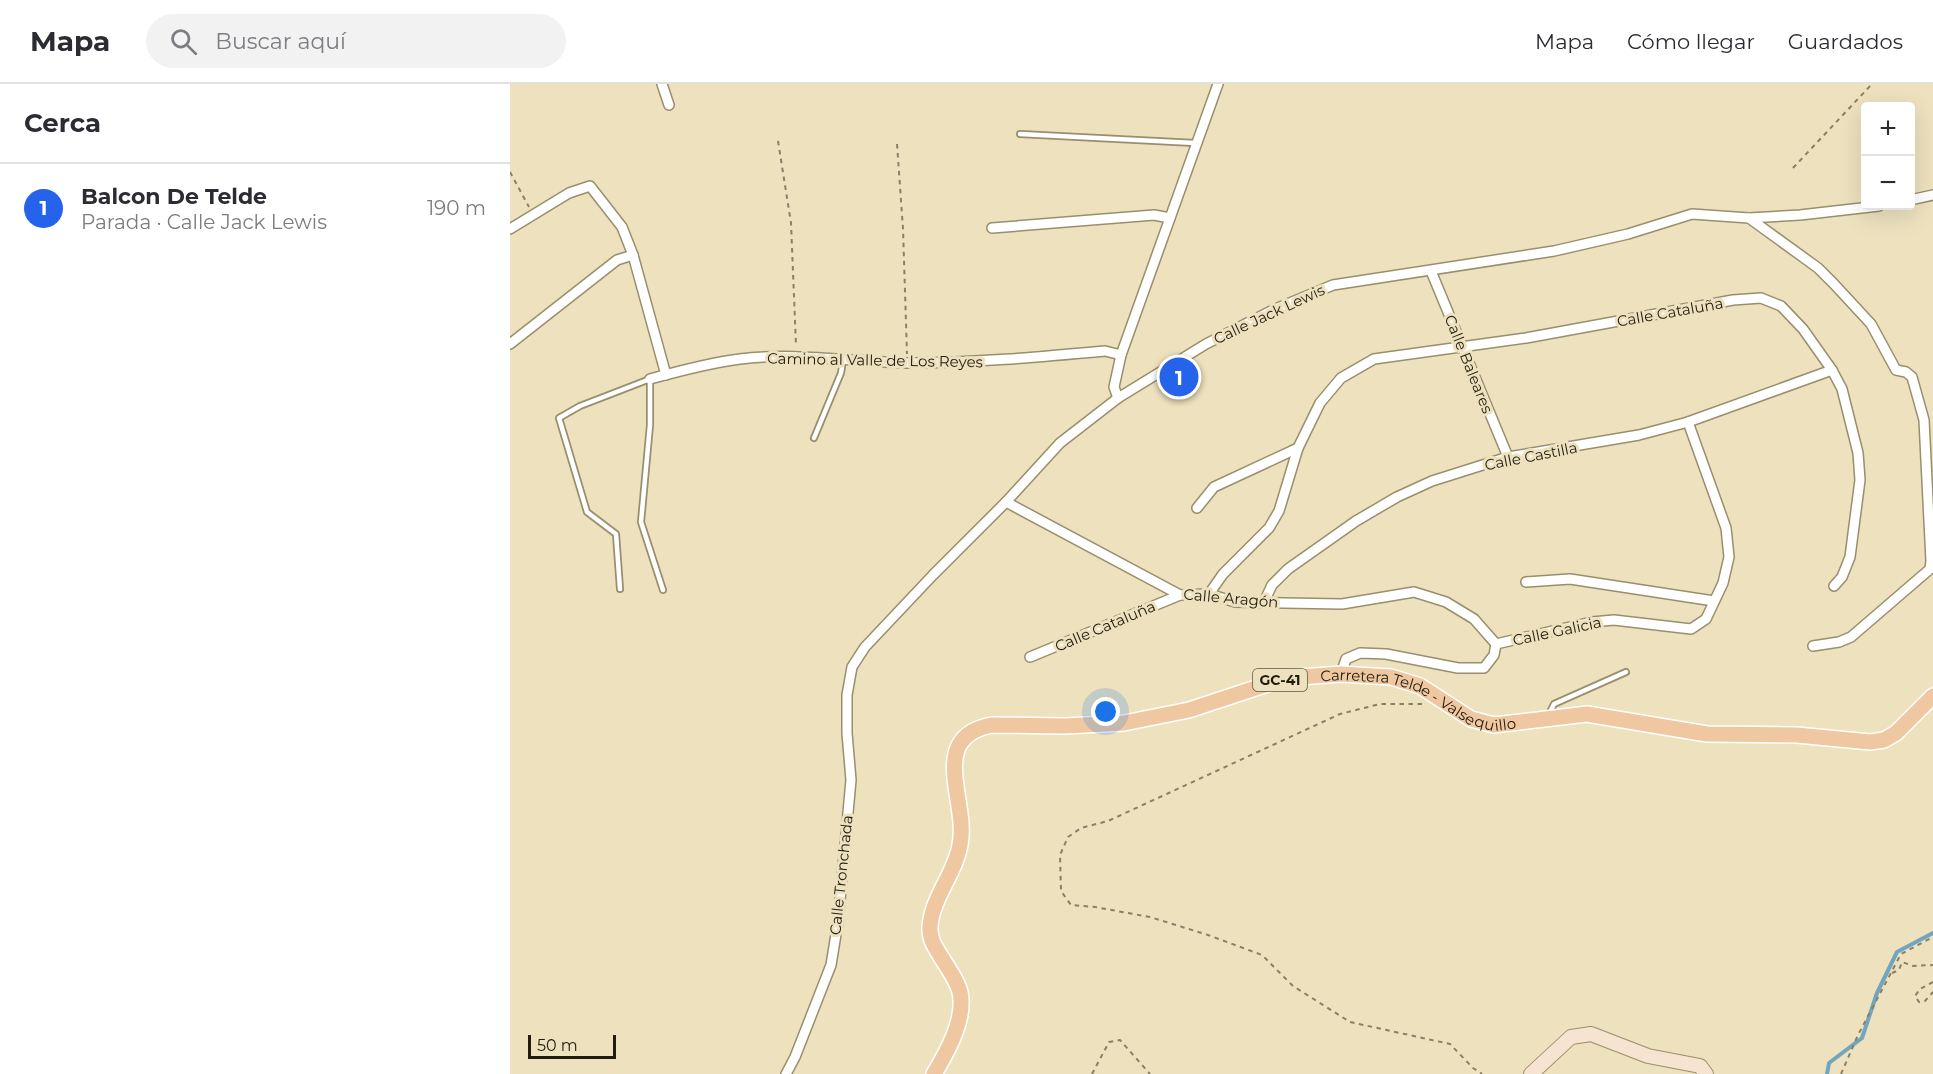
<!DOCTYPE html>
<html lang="es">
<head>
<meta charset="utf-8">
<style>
  :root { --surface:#fff; --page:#f2f2f3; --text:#2b2b33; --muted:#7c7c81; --line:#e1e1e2; --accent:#2563eb }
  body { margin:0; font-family:Montserrat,sans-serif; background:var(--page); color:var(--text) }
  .controls { position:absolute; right:18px; top:18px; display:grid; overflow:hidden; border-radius:6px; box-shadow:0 6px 24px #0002 }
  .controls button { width:54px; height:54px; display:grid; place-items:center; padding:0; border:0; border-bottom:2px solid var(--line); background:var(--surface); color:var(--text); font:30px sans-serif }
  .scale { position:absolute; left:18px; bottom:15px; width:88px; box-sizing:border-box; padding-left:6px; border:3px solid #211c0f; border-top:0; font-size:16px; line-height:21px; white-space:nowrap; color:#211c0f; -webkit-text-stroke:4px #ede1be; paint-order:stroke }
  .you { position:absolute; left:596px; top:628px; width:21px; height:21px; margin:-15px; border:4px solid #fff; border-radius:50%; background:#1a73e8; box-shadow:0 0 0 9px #1a73e833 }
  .badge { display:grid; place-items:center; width:39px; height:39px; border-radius:50%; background:var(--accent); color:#fff; font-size:20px; font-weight:700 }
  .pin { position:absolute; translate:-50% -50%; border:3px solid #fff; box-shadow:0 2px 6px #0006 }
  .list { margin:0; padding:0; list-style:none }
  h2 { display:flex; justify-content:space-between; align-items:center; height:78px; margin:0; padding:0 24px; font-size:26px }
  h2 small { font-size:20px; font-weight:400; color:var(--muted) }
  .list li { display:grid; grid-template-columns:39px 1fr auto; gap:18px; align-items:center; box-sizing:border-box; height:90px; padding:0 24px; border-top:2px solid var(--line) }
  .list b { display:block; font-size:22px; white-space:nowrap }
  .list p { margin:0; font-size:20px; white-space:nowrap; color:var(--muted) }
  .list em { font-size:20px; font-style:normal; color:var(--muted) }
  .icon { flex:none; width:33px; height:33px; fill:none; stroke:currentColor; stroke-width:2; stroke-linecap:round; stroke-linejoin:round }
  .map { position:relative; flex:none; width:1423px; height:990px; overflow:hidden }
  header { display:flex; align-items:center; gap:36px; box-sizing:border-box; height:84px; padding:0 30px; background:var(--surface); border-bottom:2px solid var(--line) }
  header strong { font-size:28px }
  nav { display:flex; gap:33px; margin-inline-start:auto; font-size:21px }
  .search { width:420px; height:54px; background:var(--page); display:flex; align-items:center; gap:15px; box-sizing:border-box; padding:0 21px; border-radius:33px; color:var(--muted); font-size:22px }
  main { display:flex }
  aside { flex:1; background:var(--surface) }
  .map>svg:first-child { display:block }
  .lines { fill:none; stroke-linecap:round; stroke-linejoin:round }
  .stream { stroke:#70a6bf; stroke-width:4 }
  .lane-casing { stroke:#998e6d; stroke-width:8 }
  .street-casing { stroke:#998e6d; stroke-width:12 }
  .secondary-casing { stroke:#998e6d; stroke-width:16 }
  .primary-casing { stroke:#fff; stroke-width:18 }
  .path { stroke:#888068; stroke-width:2; stroke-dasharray:4.5 4.5; stroke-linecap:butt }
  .lane { stroke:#fff; stroke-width:4.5 }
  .street { stroke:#fff; stroke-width:9 }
  .secondary { stroke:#f7e4d0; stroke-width:14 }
  .primary { stroke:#efc8a1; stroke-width:15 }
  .labels { text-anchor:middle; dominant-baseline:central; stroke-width:6; stroke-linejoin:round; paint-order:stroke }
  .shield { fill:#ede1be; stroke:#5e5744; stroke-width:1.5 }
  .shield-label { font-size:14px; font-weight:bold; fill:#211c0f }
  .street-label { font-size:15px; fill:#211c0f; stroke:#ede1be }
</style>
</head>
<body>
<header>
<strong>Mapa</strong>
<div class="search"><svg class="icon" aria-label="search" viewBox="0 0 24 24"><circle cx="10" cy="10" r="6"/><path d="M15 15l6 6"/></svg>Buscar aquí</div>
<nav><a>Mapa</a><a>Cómo llegar</a><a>Guardados</a></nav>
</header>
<main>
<aside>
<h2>Cerca<small></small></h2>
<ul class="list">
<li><span class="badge">1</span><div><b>Balcon De Telde</b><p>Parada · Calle Jack Lewis</p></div><em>190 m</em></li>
</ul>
</aside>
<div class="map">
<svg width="1423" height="990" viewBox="0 0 1423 990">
  <rect width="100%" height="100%" fill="#ede1be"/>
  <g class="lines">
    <polyline class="stream" points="1317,990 1319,979 1352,954 1367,909 1387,868 1423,849"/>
    <defs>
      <g id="lane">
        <polyline points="510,50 685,59"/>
        <polyline points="304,354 331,289 333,276"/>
        <polyline points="110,505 106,450 77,428 49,334 70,322 140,295 140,341 131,438 153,506"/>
        <polyline points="1038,632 1044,620 1116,588"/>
      </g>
      <g id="street">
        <polyline points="152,0 159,21"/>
        <polyline points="1400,116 1423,111"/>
        <polyline points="1239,134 1308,184 1324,200 1361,240 1386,286 1396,288 1402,293 1414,336 1421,477 1420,485 1341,553 1329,558 1303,562"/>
        <polyline points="482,144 644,131 660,134"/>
        <polyline points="0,145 59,109 80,102 112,143 123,171"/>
        <polyline points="921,187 998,373"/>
        <polyline points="0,260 107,176 123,171 156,291"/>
        <path d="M140,295C169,287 199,279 230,275C285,268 342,278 399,279C464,279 529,273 595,267L611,271"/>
        <polyline points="608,314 604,303 611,271 708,0"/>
        <polyline points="496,418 670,511 699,510 725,518 832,520 904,508 936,518 964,535 986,560"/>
        <polyline points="687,424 704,403 788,364"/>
        <polyline points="1016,498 1060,495 1204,517"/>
        <polyline points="699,510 713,490 759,444 769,427 788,364 810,319 831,294 864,275 1016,254 1223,216 1251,214 1271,222 1293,245 1322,286 1332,305 1348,369 1350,396 1340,473 1332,493 1324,502"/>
        <polyline points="754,518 762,501 778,485 846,437 887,413 922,397 998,373 1129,351 1178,338 1322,286"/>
        <polyline points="986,560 1082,538 1104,536 1181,545 1196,535 1213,499 1219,473 1216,444 1178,338"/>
        <polyline points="520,573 670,511"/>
        <polyline points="831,590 836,575 850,569 876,570 948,584 974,584 984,571 986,560"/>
        <polyline points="276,990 285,973 321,881 328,838 341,696 337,649 337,611 342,583 355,563 423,491 496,418 550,359 608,314 696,260 763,226 823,201 1044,167 1118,150 1182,130 1239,134 1290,131 1369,122"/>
      </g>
      <polyline id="secondary" points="1021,990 1061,953 1081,950 1138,972 1190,982 1196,990"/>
      <g id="primary">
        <path id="s1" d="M424,990C437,968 456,935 450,908C447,896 439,886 433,876C426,865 419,855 420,843C422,813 445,790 450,761C459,718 416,653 482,641L555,642L614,639L679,626L776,594L831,590L881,593L910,602L961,635L984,641L1077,630L1197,650L1287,651L1360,658L1374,656L1386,649L1423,612"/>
      </g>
    </defs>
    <use href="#lane" class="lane-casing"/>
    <use href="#street" class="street-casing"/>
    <use href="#secondary" class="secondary-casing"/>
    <use href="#primary" class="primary-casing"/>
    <g class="path">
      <polyline points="268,57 281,139 286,261"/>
      <polyline points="387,60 393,145 397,270"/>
      <polyline points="1283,84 1362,0"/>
      <polyline points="0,88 19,123"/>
      <polyline points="912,620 870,620 830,630 598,737 571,744 558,753 550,771 551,807 561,821 585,823 640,833 698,851 752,871 783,902 840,938 940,960 963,984 972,990"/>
      <polyline points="1382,889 1389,886 1392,878 1403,882 1423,881"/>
      <polyline points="1423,898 1410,905 1405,912 1409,918 1415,917 1423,908"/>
      <polyline points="582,990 599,958 610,956 640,990"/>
      <polyline points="1331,990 1348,951 1391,870 1423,853"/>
    </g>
    <use href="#lane" class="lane"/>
    <use href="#street" class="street"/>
    <use href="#secondary" class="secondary"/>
    <use href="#primary" class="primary"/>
  </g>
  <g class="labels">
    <rect class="shield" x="743" y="585" width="54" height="22" rx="4.5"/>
    <g class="shield-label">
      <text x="770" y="596">GC-41</text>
    </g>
    <g class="street-label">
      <text transform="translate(1160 228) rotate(-10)">Calle Cataluña</text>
      <text transform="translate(759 230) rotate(-25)">Calle Jack Lewis</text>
      <text transform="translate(365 276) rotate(1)">Camino al Valle de Los Reyes</text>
      <text transform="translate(959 280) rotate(68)">Calle Baleares</text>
      <text transform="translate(1021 372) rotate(-11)">Calle Castilla</text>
      <text transform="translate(721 514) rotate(5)">Calle Aragón</text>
      <text transform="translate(595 542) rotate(-23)">Calle Cataluña</text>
      <text transform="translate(1047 547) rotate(-12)">Calle Galicia</text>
      <text stroke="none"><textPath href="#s1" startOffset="828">Carretera Telde - Valsequillo</textPath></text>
      <text transform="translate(331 791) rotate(-84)">Calle Tronchada</text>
    </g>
  </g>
</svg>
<div class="controls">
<button>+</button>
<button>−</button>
</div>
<div class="scale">50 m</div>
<div class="you"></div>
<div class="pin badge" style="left:669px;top:293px">1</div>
</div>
</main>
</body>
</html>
